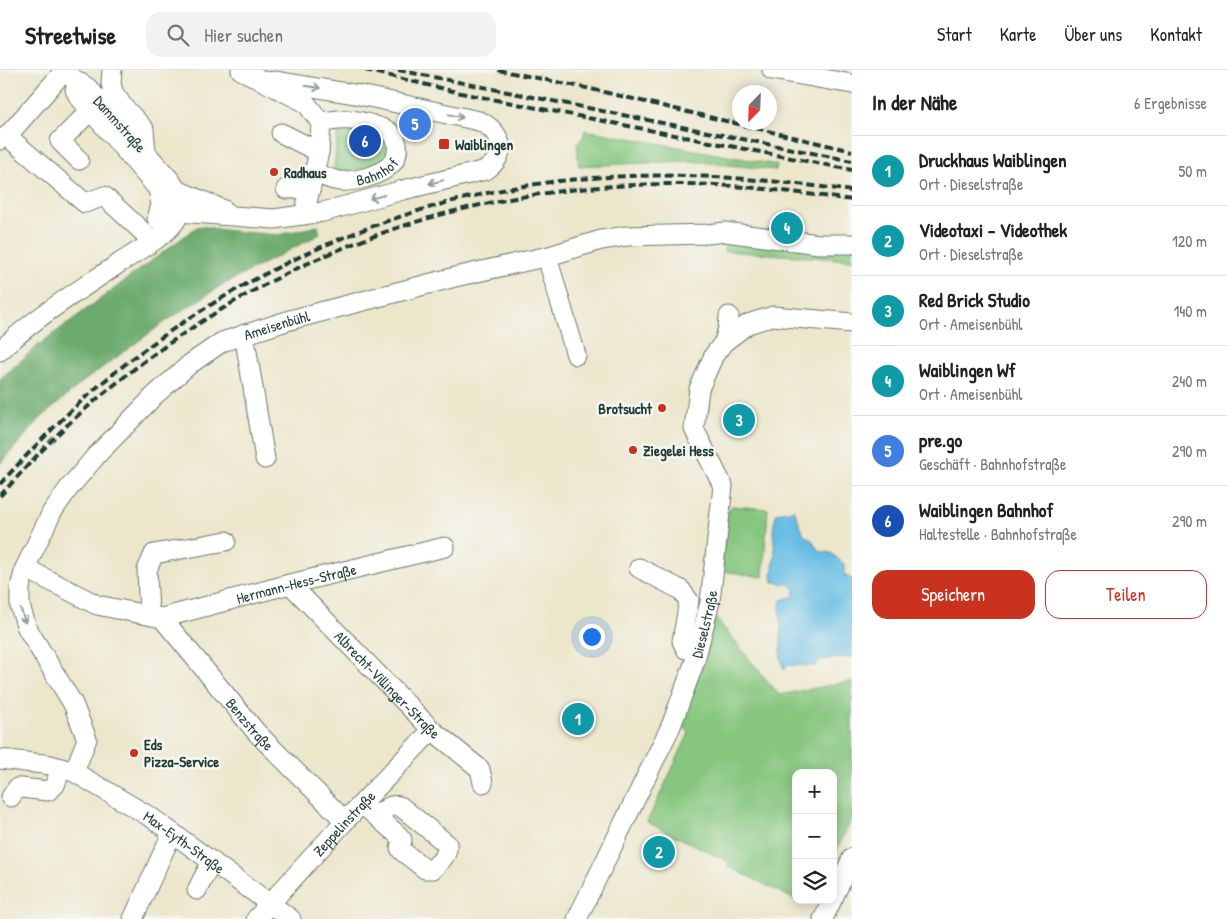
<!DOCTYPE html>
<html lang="de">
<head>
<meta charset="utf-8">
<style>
  :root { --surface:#fff; --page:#f2f2f2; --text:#222; --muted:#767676; --line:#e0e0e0; --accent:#c8321e }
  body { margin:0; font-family:"Patrick Hand",sans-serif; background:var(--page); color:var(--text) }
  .controls { position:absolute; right:15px; bottom:15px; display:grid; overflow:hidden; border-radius:10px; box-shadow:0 2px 12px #0003 }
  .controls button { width:45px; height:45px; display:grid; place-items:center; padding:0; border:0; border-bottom:1px solid var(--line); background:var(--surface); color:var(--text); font:25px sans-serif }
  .compass { position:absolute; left:732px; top:15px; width:45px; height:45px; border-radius:50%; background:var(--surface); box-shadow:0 2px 12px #0003; rotate:203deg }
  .you { position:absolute; left:591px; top:566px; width:18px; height:18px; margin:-12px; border:4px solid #fff; border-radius:50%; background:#1a73e8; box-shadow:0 0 0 8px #1a73e833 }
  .badge { display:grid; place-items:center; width:32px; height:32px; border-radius:50%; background:var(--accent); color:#fff; font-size:16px; font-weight:700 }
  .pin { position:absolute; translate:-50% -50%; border:2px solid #fff; box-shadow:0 1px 5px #0006 }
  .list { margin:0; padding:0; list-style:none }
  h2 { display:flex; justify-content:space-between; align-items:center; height:65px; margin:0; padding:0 20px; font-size:21px }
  h2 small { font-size:16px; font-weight:400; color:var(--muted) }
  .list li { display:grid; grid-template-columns:32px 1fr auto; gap:15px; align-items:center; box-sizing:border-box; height:70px; padding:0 20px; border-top:1px solid var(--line) }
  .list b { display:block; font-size:19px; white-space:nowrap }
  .list p { margin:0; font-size:16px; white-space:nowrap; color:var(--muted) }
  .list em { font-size:16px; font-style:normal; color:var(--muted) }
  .actions { display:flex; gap:10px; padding:15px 20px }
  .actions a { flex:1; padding:11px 0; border:1px solid var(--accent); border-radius:15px; text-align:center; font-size:18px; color:var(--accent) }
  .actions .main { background:var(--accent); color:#fff }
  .icon { flex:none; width:28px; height:28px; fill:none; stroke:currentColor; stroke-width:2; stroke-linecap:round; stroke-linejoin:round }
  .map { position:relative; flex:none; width:852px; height:849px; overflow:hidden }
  header { display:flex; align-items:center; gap:30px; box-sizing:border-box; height:70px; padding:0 25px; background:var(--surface); border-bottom:1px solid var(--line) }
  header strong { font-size:24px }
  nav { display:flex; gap:28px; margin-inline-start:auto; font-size:18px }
  .search { width:350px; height:45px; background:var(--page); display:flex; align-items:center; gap:12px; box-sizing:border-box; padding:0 18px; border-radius:15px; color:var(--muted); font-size:19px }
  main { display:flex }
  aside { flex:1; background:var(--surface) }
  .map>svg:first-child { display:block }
  .green { fill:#86c67e; stroke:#528259 }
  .forest { fill:#6cab6d; stroke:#467450 }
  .water { fill:#67bde4; stroke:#437d8c }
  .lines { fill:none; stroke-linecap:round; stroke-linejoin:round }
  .minor-casing { stroke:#677869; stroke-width:21 }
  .minor { stroke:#fff; stroke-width:19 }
  .rail { stroke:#1f3d34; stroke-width:4; stroke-dasharray:8 4; stroke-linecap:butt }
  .oneway { stroke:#8f9e9a }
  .poi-dot { fill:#c8321e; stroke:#f6f6f2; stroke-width:2 }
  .labels { text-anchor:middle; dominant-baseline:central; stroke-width:5; stroke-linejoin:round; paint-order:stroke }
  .street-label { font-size:15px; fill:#1f3d34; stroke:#f6f6f2 }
  .poi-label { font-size:15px; font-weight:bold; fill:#1f3d34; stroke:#f6f6f2; text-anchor:start }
</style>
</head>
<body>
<header>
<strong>Streetwise</strong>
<div class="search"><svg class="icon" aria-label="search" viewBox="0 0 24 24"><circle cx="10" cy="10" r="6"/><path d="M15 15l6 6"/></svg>Hier suchen</div>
<nav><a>Start</a><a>Karte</a><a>Über uns</a><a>Kontakt</a></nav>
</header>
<main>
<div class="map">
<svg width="852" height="849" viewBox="0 0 852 849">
  <rect width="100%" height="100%" fill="#f6f6f2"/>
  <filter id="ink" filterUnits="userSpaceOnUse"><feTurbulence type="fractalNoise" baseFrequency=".02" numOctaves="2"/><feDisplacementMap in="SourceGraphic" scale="10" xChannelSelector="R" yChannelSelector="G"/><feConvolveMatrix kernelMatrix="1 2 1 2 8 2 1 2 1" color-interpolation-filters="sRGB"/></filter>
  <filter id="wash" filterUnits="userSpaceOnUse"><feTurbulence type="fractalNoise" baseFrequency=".0096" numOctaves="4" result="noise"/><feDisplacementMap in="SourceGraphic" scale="20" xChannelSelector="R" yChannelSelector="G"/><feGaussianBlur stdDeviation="1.12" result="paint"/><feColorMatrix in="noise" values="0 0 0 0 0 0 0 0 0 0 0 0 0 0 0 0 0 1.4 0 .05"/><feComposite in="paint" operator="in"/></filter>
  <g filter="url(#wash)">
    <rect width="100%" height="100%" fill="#ece6cb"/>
    <g class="green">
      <polygon points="339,55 379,61 392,83 379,97 333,104"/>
      <polygon points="585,60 777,95 776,100 690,91 579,96 577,74 583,67"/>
      <polygon points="726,166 852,178 852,190 724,181"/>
      <polygon points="732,436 768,439 763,507 721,501 728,441"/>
      <polygon points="714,546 779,625 852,611 852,748 833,788 833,703 796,703 796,830 727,796 729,792 727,791 647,752 689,663 684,657"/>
    </g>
    <polygon class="forest" points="201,156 223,160 278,165 318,156 320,164 219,217 162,254 84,311 41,348 0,394 0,309 41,273 197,157"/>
    <path class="water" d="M794,440L804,465L812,470L819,481L831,483L844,494V505L852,509V587L820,590L815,596L789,595L784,600C778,586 782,572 781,557C781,547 779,541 781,530L794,526L795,519L789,514L773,512L772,506L775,483L773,460L776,443Z"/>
  </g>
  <g filter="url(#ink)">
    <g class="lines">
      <defs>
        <g id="minor">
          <polyline points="112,0 111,13 113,22 122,35 144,59 146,84"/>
          <polyline points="241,0 306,33 321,53 319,82 304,145"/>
          <polyline points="772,0 852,14"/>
          <polyline points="75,20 79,27 158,119 161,135 157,149"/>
          <polyline points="281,63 319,82"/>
          <polyline points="8,65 14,72 85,133 104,126 145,164"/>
          <polyline points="0,70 8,65 65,0"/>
          <polyline points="79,90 60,71 90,41"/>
          <path id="s1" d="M315,103C323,106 331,110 340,111C354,112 378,106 388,97C400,88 401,70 388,61C383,58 376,56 370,54C352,49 339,48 321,53"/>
          <polyline points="286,119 311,118"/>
          <polyline points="177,120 224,140"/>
          <path d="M161,138L179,142L274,149L323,142L403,120L486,100C509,85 502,61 479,51L360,25L276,11L265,12"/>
          <polyline points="547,187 576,285"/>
          <polyline points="244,264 265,389"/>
          <polyline points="724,272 748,254 773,246 852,253"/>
          <path d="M0,281C36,246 80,220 121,192C136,183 167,165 176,150C183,136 179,123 171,111L88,18L63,2"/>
          <path id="s2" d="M25,498L97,535L162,548L290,514L445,477"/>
          <polyline points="639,498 681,520 689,531 682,571 686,579 697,581"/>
          <path id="s3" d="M290,514L432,660L480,699L483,713"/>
          <polyline points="149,545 147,500 154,484 226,471"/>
          <path id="s4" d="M162,548L257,663L345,751"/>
          <path id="s5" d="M0,689L51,695L74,702L152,748L291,849"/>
          <path id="s6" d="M74,702L87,669L73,634L27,558L20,536V518L25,498L52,442L69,418L96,386L155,325L190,294L222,272L290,250L455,207L549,186L601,170L627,166L708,164L725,162L819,174H852"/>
          <polyline points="11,727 17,718 21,718 48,721 55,715 61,698"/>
          <path d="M362,734L398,765L402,770L400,778L402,781L425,799H433C440,791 449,785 447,774L400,736C389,734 384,740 377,747"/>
          <polyline points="197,820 212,791"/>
          <polyline points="833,828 852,788"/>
          <polyline points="133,849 172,763"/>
          <path id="s7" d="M256,849L345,751L432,660"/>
          <path id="s8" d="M577,849L671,656L695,591L710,532L723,416L694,359L699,319L714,285L724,272L728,258L729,246"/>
          <polyline points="823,849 832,830"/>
        </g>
      </defs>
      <use href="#minor" class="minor-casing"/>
      <use href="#minor" class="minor"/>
      <g class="rail">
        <polyline points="365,0 461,23 852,100"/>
        <polyline points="398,0 852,91"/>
        <polyline points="498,0 591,19 852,81"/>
        <path d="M0,414C34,377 69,340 108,308C236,203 394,131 559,111C657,100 755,107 852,121"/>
        <path d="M0,426C18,406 36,386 55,367C81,341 110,318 138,296C298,175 476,114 677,114C736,114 794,122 852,130"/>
      </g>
    </g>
    <defs><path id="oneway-shaft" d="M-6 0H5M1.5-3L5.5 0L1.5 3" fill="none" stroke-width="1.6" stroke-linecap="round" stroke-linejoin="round" transform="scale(1.25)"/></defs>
    <g class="oneway">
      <use href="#oneway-shaft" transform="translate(313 17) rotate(10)"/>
      <use href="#oneway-shaft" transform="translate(456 46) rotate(13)"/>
      <use href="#oneway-shaft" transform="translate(436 112) rotate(166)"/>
      <use href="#oneway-shaft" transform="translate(377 127) rotate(165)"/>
      <use href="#oneway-shaft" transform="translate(23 546) rotate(72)"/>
    </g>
  </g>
  <g class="poi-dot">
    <rect x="438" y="68" width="12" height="12" rx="2.5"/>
    <circle cx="274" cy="102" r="5"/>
    <circle cx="662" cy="338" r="5"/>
    <circle cx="633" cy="380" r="5"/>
    <circle cx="134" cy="683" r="5"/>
  </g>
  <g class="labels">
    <g class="street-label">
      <text transform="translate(120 54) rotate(48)">Dammstraße</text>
      <text stroke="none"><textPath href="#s1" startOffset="65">Bahnhof</textPath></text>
      <text stroke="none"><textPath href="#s6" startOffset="585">Ameisenbühl</textPath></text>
      <text stroke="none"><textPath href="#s2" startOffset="286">Hermann-Hess-Straße</textPath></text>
      <text stroke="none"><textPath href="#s8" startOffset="322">Dieselstraße</textPath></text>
      <text stroke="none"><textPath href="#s3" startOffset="140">Albrecht-Villinger-Straße</textPath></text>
      <text stroke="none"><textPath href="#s4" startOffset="138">Benzstraße</textPath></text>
      <text stroke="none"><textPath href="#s7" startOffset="130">Zeppelinstraße</textPath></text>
      <text stroke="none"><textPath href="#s5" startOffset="206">Max-Eyth-Straße</textPath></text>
    </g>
    <g class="poi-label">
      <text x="455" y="74">Waiblingen</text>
      <text x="284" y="102">Radhaus</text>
      <text x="652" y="338" text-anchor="end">Brotsucht</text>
      <text x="643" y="380">Ziegelei Hess</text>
      <text x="144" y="674">Eds<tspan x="144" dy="17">Pizza-Service</tspan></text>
    </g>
  </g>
</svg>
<div class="controls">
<button>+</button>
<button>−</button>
<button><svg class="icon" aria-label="layers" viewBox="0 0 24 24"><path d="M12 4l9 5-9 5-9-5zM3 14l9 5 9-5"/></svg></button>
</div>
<svg class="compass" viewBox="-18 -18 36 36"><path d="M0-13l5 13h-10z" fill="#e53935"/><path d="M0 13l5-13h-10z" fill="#767676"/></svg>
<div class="you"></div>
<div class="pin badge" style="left:578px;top:649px;background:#0f9aa8">1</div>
<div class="pin badge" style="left:659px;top:782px;background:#0f9aa8">2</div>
<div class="pin badge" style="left:739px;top:350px;background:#0f9aa8">3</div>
<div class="pin badge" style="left:787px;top:158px;background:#0f9aa8">4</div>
<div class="pin badge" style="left:415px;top:54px;background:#3f7fe0">5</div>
<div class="pin badge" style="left:365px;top:71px;background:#1a4fb4">6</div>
</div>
<aside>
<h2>In der Nähe<small>6 Ergebnisse</small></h2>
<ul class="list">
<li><span class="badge" style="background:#0f9aa8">1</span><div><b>Druckhaus Waiblingen</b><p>Ort · Dieselstraße</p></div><em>50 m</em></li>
<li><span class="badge" style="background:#0f9aa8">2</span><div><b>Videotaxi - Videothek</b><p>Ort · Dieselstraße</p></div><em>120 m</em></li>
<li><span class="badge" style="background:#0f9aa8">3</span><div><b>Red Brick Studio</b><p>Ort · Ameisenbühl</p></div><em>140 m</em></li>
<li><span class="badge" style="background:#0f9aa8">4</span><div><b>Waiblingen Wf</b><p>Ort · Ameisenbühl</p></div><em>240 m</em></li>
<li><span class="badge" style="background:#3f7fe0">5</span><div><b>pre.go</b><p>Geschäft · Bahnhofstraße</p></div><em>290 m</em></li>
<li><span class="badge" style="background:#1a4fb4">6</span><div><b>Waiblingen Bahnhof</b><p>Haltestelle · Bahnhofstraße</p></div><em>290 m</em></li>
</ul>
<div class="actions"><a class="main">Speichern</a><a>Teilen</a></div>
</aside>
</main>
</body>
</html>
